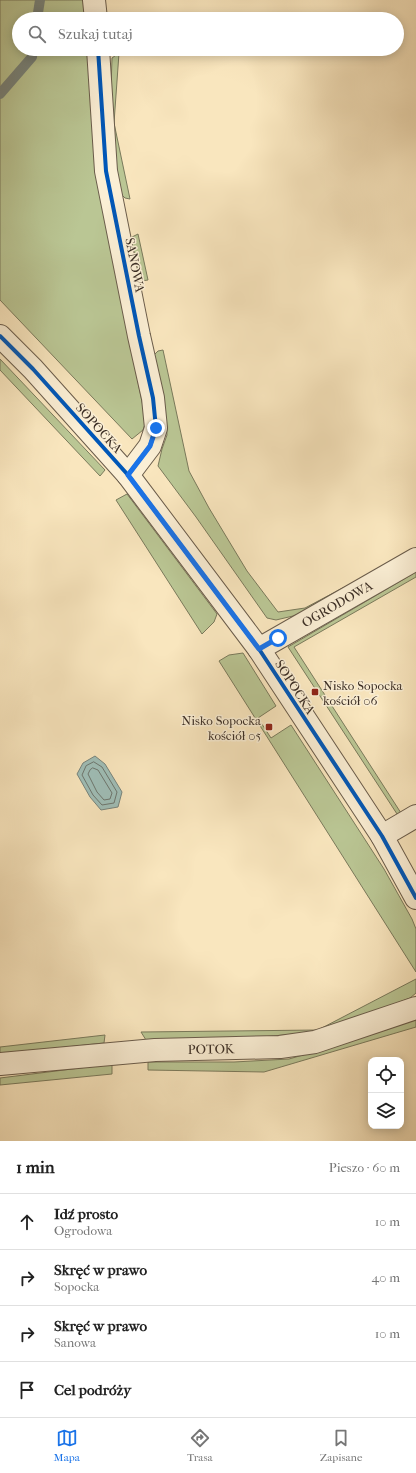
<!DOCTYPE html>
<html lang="pl">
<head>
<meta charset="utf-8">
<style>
  :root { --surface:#fff; --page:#f6f6f6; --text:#222; --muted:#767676; --line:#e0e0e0; --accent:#1a73e8 }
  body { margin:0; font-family:"IM FELL French Canon",serif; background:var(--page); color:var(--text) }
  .controls { position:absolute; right:12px; bottom:12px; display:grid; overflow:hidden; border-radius:8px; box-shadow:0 2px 10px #0003 }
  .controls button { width:36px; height:36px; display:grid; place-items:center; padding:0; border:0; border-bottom:1px solid var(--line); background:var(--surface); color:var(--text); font:20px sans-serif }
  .stop { position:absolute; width:12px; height:12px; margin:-9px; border:3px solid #1a73e8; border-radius:50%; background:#fff }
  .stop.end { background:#1a73e8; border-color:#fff; box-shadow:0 1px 4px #0008 }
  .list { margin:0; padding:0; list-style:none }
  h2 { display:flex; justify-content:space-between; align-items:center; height:52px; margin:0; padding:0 16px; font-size:17px }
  h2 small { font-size:13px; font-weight:400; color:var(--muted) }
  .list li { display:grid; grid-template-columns:26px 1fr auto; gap:12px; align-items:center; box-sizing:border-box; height:56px; padding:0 16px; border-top:1px solid var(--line) }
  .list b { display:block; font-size:15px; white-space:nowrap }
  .list p { margin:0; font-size:13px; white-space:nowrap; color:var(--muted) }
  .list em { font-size:13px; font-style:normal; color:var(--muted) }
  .icon { flex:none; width:22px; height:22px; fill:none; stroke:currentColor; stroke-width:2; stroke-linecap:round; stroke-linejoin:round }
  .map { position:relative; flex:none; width:416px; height:1141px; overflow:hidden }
  .search { position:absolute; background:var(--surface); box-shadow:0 2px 10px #0003; left:12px; right:12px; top:12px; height:44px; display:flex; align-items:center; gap:10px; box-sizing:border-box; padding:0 14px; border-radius:22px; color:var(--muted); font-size:15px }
  .sheet { height:276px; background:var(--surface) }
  nav { display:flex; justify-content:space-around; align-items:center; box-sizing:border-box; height:56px; border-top:1px solid var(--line); background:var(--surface); font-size:11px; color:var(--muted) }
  nav a { display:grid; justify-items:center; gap:2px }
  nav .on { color:var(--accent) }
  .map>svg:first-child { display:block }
  .green { fill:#bac694; stroke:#7a7a5c }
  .water { fill:#9fbeb7; stroke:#77847d }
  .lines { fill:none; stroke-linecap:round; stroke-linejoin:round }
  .shore { stroke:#6d766e; stroke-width:1 }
  .stream { stroke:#77847d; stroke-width:10 }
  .minor-casing { stroke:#6a5c4b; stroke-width:24 }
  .minor { stroke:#fbefd5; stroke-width:22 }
  .cycleway-casing { stroke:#fbefd5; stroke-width:6 }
  .cycleway { stroke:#0057b8; stroke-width:4 }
  .route { stroke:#1a73e8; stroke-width:5 }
  .poi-dot { fill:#8f2418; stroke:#fbefd5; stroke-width:1.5 }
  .labels { text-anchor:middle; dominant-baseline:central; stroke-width:3; stroke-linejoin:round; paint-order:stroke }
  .street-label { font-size:13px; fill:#3b2e25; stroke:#fbefd5 }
  .poi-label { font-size:13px; fill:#3b2e25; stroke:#fbefd5; text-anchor:start }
</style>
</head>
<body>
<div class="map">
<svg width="416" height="1141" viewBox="0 0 416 1141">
  <rect width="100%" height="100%" fill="#f9e6be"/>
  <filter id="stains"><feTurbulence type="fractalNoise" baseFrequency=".005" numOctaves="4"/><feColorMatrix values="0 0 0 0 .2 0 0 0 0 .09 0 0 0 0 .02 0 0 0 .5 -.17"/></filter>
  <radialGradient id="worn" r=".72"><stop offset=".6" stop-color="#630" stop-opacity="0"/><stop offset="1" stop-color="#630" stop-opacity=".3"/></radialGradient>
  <g class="green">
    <polygon points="0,0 87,0 90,19 19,19 19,49 92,49 126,323 146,421 143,430 132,439 0,300"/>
    <polygon points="119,53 114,123 130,199 125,198 120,193 110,120 112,58"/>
    <polygon points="138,234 148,280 141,281 136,278 130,241 132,237"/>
    <polygon points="163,350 189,471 209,508 247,571 278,612 305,608 401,557 310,609 293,616 276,620 267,618 196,517 158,466 162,449 167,435 166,421 154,355 158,351"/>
    <polygon points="0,359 105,470 100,476 0,370"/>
    <polygon points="127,494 217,614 214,622 202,634 116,500"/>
    <polygon points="416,572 416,577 294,647 401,813 416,805 416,809 399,817 288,647"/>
    <polygon points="243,653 276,706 258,718 271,738 291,725 384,869 412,919 416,929 416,972 219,661 229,655"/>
    <polygon points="416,979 416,993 410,998 342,1024 305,1033 230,1040 146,1040 141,1032 318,1030"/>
    <polygon points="416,1019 416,1027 264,1072 148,1070 148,1062 234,1062 289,1059 341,1044"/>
    <polygon points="105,1035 104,1043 0,1054 0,1047"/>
    <polygon points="112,1064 112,1074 0,1085 0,1078"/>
  </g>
  <polygon class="water" points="95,756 105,764 122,792 118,807 101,810 90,797 77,774 83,763"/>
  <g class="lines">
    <g class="shore">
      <polygon points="94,762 102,767 117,792 114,803 102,805 93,795 82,775 86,766"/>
      <polygon points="93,768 98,770 112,793 110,799 104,800 97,792 88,774 90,770"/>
    </g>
    <g class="stream">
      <polyline points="37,19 40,0"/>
      <polyline points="0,94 32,57 33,49"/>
    </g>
    <defs>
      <g id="minor">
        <polyline points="94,0 96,19"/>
        <polyline points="98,49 106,171 139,336 153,398 156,428 150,446 128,475"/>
        <polyline points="0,336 33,369 128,475 259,649 382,836 416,898"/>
        <polyline points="259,649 416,559"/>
        <polyline points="382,836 416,816"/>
        <polyline points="0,1064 155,1050 280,1047 315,1042 416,1008"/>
      </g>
    </defs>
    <use href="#minor" class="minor-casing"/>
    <use href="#minor" class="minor"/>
    <defs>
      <g id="cycleway">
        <polyline points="98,49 106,171 139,336 153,398 156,428 150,446 128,475"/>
        <polyline points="0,336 33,369 128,475 259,649 382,836 416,898"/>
      </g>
    </defs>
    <use href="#cycleway" class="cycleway-casing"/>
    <use href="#cycleway" class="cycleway"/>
  </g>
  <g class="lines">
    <polyline class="route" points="156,428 150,446 128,475 259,649 278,638"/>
  </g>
  <g class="poi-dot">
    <rect x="311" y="688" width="8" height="8" rx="2"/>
    <rect x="265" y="723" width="8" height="8" rx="2"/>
  </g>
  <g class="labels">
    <g class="street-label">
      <text transform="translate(135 265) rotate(79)">SANOWA</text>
      <text transform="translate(99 428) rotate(48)">SOPOCKA</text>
      <text transform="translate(337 604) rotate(-30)">OGRODOWA</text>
      <text transform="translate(295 687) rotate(57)">SOPOCKA</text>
      <text transform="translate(211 1049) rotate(-1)">POTOK</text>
    </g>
    <g class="poi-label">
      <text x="323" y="685">Nisko Sopocka<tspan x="323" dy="15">kościół 06</tspan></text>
      <text x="261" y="720" text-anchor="end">Nisko Sopocka<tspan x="261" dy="15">kościół 05</tspan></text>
    </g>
  </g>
  <rect width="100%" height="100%" filter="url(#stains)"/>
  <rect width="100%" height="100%" fill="url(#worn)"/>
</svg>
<div class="controls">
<button><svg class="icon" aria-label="locate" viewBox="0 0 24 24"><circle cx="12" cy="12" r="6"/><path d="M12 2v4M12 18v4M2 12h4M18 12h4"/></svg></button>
<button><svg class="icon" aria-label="layers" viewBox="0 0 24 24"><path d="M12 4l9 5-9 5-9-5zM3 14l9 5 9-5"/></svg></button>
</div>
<div class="stop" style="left:278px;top:638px"></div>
<div class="stop end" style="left:156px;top:428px"></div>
<div class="search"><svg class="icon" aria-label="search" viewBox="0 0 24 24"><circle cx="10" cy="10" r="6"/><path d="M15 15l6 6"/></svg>Szukaj tutaj</div>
</div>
<section class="sheet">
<h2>1 min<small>Pieszo · 60 m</small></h2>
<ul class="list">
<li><svg class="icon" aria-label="ahead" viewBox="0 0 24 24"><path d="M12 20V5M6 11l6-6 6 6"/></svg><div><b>Idź prosto</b><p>Ogrodowa</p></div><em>10 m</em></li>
<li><svg class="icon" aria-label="right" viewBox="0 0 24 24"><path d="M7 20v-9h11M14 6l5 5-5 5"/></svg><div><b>Skręć w prawo</b><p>Sopocka</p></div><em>40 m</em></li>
<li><svg class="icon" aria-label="right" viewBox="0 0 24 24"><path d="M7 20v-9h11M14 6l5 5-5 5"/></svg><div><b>Skręć w prawo</b><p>Sanowa</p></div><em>10 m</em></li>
<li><svg class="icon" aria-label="arrive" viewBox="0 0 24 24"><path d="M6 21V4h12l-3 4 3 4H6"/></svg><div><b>Cel podróży</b></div></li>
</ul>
</section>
<nav>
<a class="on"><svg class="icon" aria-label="map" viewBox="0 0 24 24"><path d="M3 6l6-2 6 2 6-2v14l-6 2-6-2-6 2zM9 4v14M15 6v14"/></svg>Mapa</a>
<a><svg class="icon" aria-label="directions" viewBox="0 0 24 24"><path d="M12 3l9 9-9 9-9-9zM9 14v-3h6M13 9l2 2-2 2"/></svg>Trasa</a>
<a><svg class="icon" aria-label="saved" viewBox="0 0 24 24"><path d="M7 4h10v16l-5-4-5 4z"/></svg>Zapisane</a>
</nav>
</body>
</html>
